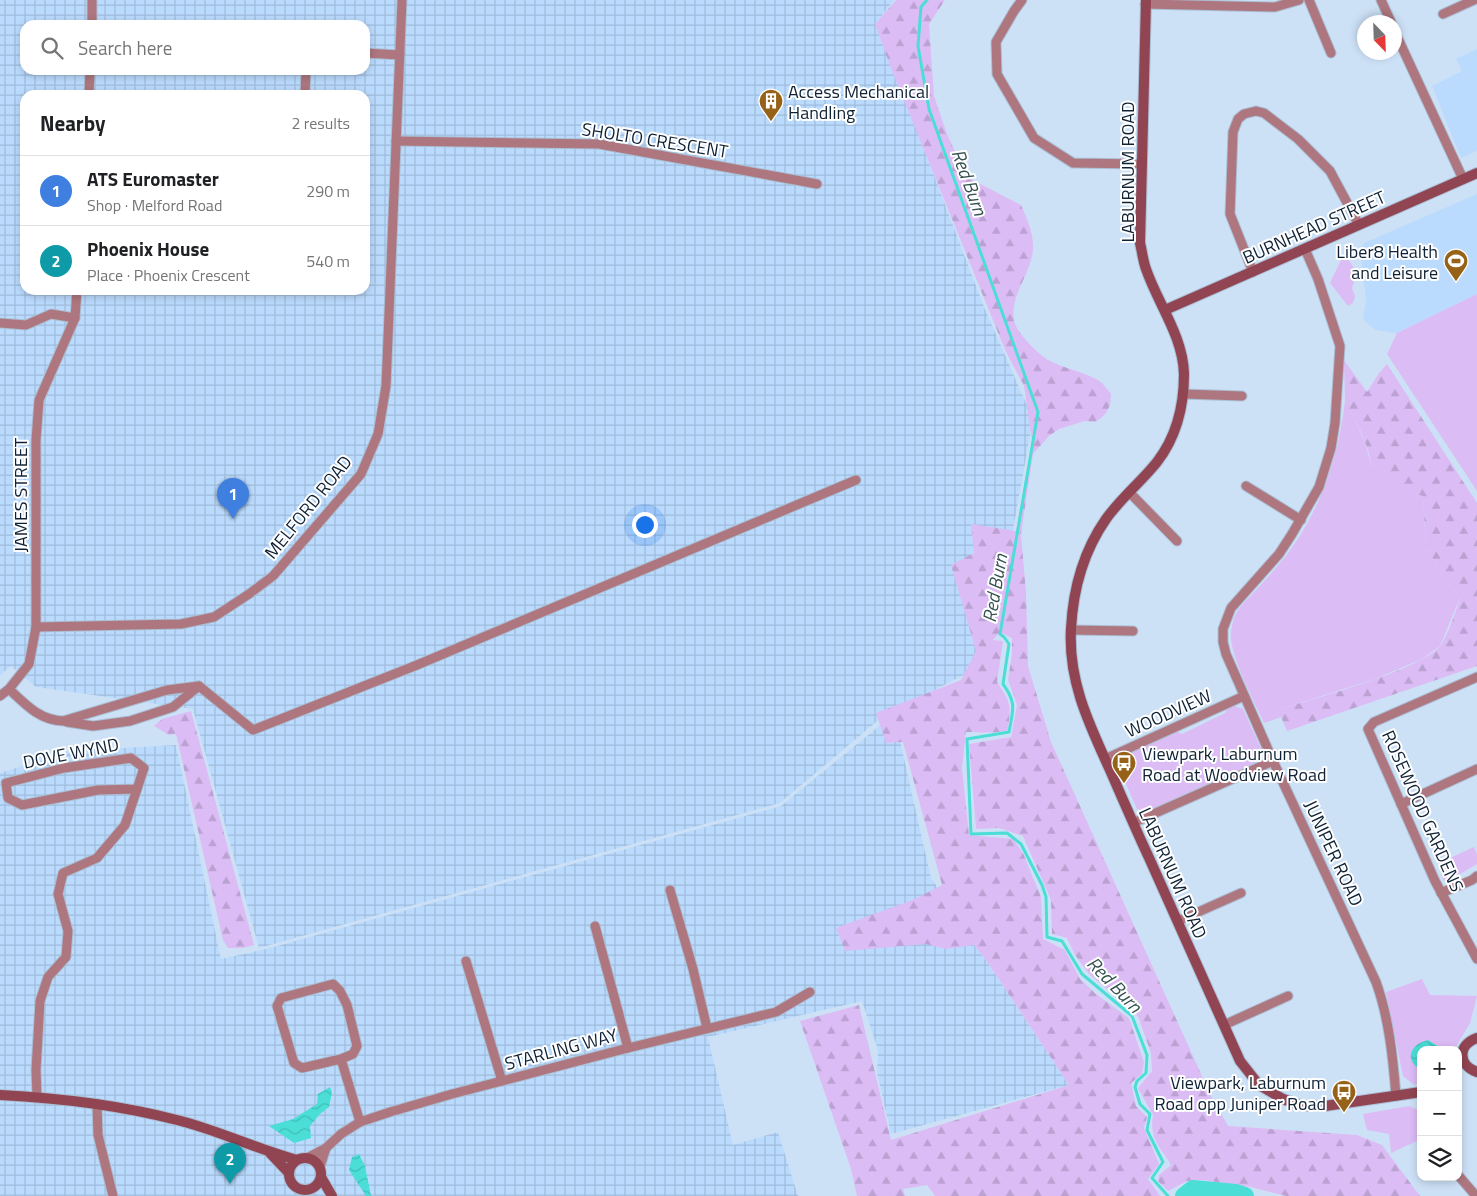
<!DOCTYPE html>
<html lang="en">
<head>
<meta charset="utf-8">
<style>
  :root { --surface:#fff; --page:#f2f2f2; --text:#202124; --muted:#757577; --line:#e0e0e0; --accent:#d93025 }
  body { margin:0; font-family:"Titillium Web",sans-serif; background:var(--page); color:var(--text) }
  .controls { position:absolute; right:15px; bottom:15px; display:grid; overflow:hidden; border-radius:10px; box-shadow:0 2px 8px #0003 }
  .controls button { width:45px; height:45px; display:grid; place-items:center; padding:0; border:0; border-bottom:1px solid var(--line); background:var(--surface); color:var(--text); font:25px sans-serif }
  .compass { position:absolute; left:1357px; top:15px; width:45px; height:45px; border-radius:50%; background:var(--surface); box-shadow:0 2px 8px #0003; rotate:157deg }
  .you { position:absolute; left:644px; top:524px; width:18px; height:18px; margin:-12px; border:4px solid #fff; border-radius:50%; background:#1a73e8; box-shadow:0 0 0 8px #1a73e833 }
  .badge { display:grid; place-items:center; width:32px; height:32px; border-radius:50%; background:var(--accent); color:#fff; font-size:16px; font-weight:700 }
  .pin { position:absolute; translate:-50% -41px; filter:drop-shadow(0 1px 2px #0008) }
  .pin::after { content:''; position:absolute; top:26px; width:18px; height:15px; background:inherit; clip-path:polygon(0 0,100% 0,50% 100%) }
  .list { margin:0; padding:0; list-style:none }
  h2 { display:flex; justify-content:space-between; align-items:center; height:65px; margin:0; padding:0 20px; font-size:21px }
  h2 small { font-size:16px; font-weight:400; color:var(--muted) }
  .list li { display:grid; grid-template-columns:32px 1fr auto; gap:15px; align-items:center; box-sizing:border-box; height:70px; padding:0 20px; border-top:1px solid var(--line) }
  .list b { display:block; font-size:19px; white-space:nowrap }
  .list p { margin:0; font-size:16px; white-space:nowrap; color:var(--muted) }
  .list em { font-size:16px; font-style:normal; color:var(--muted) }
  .icon { flex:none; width:28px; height:28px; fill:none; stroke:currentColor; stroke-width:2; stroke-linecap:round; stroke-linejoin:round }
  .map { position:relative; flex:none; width:1477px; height:1196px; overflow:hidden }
  .search { position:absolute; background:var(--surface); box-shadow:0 2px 8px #0003; left:20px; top:20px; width:350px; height:55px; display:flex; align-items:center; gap:12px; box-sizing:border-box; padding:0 18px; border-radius:15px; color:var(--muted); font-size:19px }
  .panel { position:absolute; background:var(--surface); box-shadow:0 2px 8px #0003; left:20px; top:90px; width:350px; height:205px; border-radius:15px }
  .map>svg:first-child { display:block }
  .built { fill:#bbdbfe }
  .industrial { fill:url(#industrial-grid); fill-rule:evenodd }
  .green { fill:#dcbcf5 }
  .forest { fill:url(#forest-firs) }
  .water { fill:url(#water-waves) }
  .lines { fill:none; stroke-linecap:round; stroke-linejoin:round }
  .stream { stroke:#4aded6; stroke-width:3 }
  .river { stroke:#4aded6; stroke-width:18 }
  .street-casing { stroke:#abbed3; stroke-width:11 }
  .secondary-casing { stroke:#abbed3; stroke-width:12 }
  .street { stroke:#ae777f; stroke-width:9 }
  .secondary { stroke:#914452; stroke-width:10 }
  .labels { text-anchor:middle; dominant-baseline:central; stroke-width:4; stroke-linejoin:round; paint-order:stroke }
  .poi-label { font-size:18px; fill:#0e2135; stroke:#fff; text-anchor:start }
  .street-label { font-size:18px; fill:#0e2135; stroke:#fff }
  .water-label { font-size:19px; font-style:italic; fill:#33514f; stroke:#fff }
</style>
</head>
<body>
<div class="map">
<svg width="1477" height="1196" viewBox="0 0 1477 1196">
  <defs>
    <pattern id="industrial-grid" width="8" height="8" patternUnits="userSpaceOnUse" patternTransform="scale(1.25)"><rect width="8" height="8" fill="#bbdbfe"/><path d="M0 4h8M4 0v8" fill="none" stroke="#a0bcda"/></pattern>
    <pattern id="forest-firs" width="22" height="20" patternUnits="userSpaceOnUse" patternTransform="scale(1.25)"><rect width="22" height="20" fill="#dcbcf5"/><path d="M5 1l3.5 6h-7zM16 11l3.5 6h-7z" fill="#bca1d3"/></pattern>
    <pattern id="water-waves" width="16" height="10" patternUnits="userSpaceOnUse" patternTransform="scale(1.25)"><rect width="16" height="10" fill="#4aded6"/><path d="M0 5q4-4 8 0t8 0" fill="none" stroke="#40beb8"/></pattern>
  </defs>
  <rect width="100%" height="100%" fill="#cde1f6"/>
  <g class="built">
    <polygon points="1477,49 1477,151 1461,158 1432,86 1462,71 1456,59"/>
    <polygon points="1477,194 1477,294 1397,333 1375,330 1363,319 1366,300 1360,250 1364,243"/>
  </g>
  <g class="industrial">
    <path d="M0,0H894L876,23L984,307L1033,419L989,662L882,717L780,803L259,948L193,709L36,687L11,666L0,675ZM25,25H365V70H25ZM25,95H365V290H25Z"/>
    <polygon points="894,714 931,878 1069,1085 891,1134 877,1073 878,1050 862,1001 708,1037 733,1145 778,1132 798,1196 0,1196 0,773 70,751 176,745 221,959 270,948 781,806"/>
  </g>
  <g class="green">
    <polygon points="1348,259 1354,268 1351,273 1355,279 1352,288 1355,296 1353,303 1348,306 1330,283 1341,260"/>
    <polygon points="1477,294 1477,491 1387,354 1397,333"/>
    <path d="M1345,401C1356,422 1367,442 1371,466L1379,465L1406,491L1423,495L1426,546L1443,577L1460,598L1440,646L1422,659L1375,679L1281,709V717L1264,723C1254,701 1228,653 1231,631C1232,626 1233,620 1235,616C1239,606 1249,598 1256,590C1269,576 1282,562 1293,546C1323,503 1339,453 1345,401Z"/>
    <polygon points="1234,706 1243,709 1263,753 1259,761 1151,810 1146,812 1137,809 1117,764 1120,758 1127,753 1176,731 1182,734 1225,713 1227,709"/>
    <polygon points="1474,847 1477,855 1477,864 1460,874 1458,879 1450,882 1444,881 1441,874 1442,869 1439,863"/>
    <polygon points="1422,979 1430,995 1477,996 1470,1023 1454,1050 1421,1050 1421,1083 1414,1085 1403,1076 1386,992"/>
    <polygon points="1409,1106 1421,1111 1421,1139 1391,1153 1389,1134 1367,1130 1363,1114"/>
  </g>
  <g class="forest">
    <path d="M896,0H945L929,24L934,96L947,134L967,177L1021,205C1027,219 1034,234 1033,249C1032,275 1002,304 1018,330C1025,340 1037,353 1048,360C1063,368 1084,372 1098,380C1103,383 1107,389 1111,394L1110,405L1106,413L1101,418L1095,422L1085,421L1059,429L1049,436L1033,454L1021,534L1026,593L1028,666L1051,742L1211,1096L1228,1126L1357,1135L1382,1145L1420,1196H1286L1251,1187L1202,1180L1187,1181L1168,1191L1158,1181L1159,1175L1171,1165C1160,1146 1149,1140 1153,1115L1138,1088L1152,1071L1151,1053L1139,1019L1134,1011L1089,974L1075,955L1067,938L1052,934L1051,900L1023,836L999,828L976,829L969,744L1011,737L1017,705L1008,680L1012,654V638L1000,632L993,640L1003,641L997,682C1011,703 1011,704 1008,730C994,734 980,732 966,732L962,768L969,835L1013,839L1023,853L1041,897L1043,939L1065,950L1080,979L1096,994L1129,1018L1144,1062L1142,1074L1131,1083L1136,1106L1147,1117L1144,1128L1159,1164L1148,1179L1160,1196H935L927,1185L903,1189L905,1196H857L851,1169L800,1021L859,1005L891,1140L1069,1085L986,960L974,945L946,949L926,944L845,951L836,928L915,899L942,885L903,742L886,743L876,713L961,680L976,651L951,565L974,553L971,524L1016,531L1032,441L1024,386L1005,350L892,71L875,24Z"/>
    <path d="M1344,360L1367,392L1379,373L1387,364L1477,503V666L1287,731L1281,717V709C1312,699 1424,669 1441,645C1449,631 1455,614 1460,598L1443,577L1426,546L1423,496L1406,491L1379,465L1371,466L1369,453L1361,432L1345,401Z"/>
    <polygon points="191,711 254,945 243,948 228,948 223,940 176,734 169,735 154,726 162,719"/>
  </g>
  <g class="water">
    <path d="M1428,1040L1439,1047L1440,1050H1421V1070C1403,1059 1411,1044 1428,1040Z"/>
    <polygon points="330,1087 332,1092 329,1107 320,1114 310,1126 311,1138 294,1143 269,1126 293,1119 317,1104 318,1094"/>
    <polygon points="359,1154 365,1166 371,1196 366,1196 349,1170 352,1157"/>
  </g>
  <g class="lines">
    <path class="stream" d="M927,0L921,7L918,46L929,109L1038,412L1000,634L1004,637L1009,644L1003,684C1017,703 1013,710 1009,732L967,739L971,834L1007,833L1021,844L1042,885L1046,897L1047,937L1062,941L1082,974L1132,1016L1147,1055L1146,1073L1137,1081L1135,1087L1140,1104L1150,1114L1147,1130L1163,1162L1152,1178L1168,1196"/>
    <polyline class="river" points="1184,1196 1193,1189 1236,1193 1245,1196"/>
    <defs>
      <g id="street">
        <polyline points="1022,0 1014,11 996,42 997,74 1034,138 1073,163 1141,164"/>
        <polyline points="1309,0 1331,53"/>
        <polyline points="1381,0 1391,22"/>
        <polyline points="1145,4 1275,7 1299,0"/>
        <polyline points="1443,14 1474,0"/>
        <polyline points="92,25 92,0"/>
        <polyline points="1394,30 1463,179"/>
        <polyline points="365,53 400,55"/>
        <polyline points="89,95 90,70"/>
        <polyline points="305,95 306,70"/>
        <polyline points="396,141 599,144 817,184"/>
        <path d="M1305,249L1318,279L1340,346L1335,423L1331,448L1319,487L1292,534L1279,554L1231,608L1223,629V642L1226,654L1273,761L1376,982C1389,1018 1393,1058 1396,1096"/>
        <polyline points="1253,272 1230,214 1233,132 1238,119 1244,114 1256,111 1264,113 1298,139 1330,171 1359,225"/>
        <polyline points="0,323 26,325 51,314 75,318"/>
        <polyline points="1183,394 1242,396"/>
        <polyline points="1246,486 1301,520"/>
        <polyline points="1129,492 1177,541"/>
        <polyline points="36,627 181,624 214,617 249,594 273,576 361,474 378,434 386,386 402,0"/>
        <polyline points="1071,630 1133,631"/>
        <polyline points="1477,677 1374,722 1368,729 1435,881 1477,959"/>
        <path d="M9,689C25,704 39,720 63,721L167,690L199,686L253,730L417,665L856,480"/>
        <polyline points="0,696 9,689 29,664 36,627 36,440 39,400 75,318 77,290"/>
        <polyline points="67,722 93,726 130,721 173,707 199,686"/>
        <polyline points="1105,759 1244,696"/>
        <polyline points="1401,804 1477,769"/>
        <polyline points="1133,823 1273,761"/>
        <polyline points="670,890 693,969 707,1028"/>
        <polyline points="1441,893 1472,880 1477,876"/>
        <polyline points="1178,921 1241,893"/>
        <polyline points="595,926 628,1048"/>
        <polyline points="466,961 502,1081"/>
        <polyline points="1224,1025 1288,996"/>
        <polyline points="341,1059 302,1068 294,1063 277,1006 281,998 333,984 340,991 347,1005 357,1046 353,1054 341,1059 360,1122"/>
        <polyline points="37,1097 36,1070 40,1001 48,977 66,957 68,931 58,894 63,873 97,858 125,825 144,768 131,758 64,768 6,783 8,798 22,805 98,790 137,789"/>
        <polyline points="97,1104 98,1135 113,1196"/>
        <polyline points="307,1158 326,1148 341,1134 360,1122 390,1112 452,1094 628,1048 776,1012 810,992"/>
        <polyline points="320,1167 326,1148"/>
        <polyline points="1458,1175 1476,1196"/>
      </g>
      <g id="secondary">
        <path d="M1146,0L1140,243C1142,251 1143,261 1146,269C1158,304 1183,336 1184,374C1184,407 1177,436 1157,462C1141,482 1121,498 1106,519C1083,552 1073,589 1071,629C1068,681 1089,724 1110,770C1123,800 1136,830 1150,860C1180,927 1210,994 1240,1061L1259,1085L1283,1099L1302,1106H1325L1421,1092"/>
        <polyline points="1165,310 1477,173"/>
        <path d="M1477,1038C1457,1045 1458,1065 1477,1072"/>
        <path d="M0,1095C60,1098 119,1105 177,1120C218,1130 256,1149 297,1160"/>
        <polyline points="270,1153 289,1173"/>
        <circle cx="305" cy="1174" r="16"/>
        <polyline points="321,1177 332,1196"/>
      </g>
    </defs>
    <use href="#street" class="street-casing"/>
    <use href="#secondary" class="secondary-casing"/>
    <use href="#street" class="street"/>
    <use href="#secondary" class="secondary"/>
  </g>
  <defs>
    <symbol id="building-pin" viewBox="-11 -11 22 30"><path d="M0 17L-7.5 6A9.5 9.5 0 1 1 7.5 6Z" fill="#966217" stroke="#fff"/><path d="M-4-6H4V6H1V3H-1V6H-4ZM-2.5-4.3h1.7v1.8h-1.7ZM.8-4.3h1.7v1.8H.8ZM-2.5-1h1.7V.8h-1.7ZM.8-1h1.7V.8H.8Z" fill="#fff"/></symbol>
    <symbol id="stadium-pin" viewBox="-11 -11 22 30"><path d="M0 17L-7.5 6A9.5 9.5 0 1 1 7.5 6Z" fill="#966217" stroke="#fff"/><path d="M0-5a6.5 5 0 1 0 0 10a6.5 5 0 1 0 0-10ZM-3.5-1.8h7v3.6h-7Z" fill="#fff"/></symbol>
    <symbol id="bus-pin" viewBox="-11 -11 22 30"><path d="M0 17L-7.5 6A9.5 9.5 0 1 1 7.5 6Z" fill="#966217" stroke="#fff"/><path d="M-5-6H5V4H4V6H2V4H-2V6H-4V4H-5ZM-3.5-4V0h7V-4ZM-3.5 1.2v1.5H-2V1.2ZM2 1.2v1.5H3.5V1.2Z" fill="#fff"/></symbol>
  </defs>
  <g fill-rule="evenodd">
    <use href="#building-pin" x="757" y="87" width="28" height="38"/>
    <use href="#stadium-pin" x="1442" y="247" width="28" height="38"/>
    <use href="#bus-pin" x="1110" y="749" width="28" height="38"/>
    <use href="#bus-pin" x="1330" y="1078" width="28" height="38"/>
  </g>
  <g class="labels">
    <g class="poi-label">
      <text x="788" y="91">Access Mechanical<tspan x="788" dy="21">Handling</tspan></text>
      <text x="1438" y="251" text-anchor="end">Liber8 Health<tspan x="1438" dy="21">and Leisure</tspan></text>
      <text x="1142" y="753">Viewpark, Laburnum<tspan x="1142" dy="21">Road at Woodview Road</tspan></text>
      <text x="1326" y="1082" text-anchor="end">Viewpark, Laburnum<tspan x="1326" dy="21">Road opp Juniper Road</tspan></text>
    </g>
    <g class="street-label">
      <text transform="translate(655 140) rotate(9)">SHOLTO CRESCENT</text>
      <text transform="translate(1127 172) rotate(-90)">LABURNUM ROAD</text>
      <text transform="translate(1314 227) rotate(-24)">BURNHEAD STREET</text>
      <text transform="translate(20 495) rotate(-90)">JAMES STREET</text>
      <text transform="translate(308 507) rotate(-51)">MELFORD ROAD</text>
      <text transform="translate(1168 713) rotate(-24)">WOODVIEW</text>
      <text transform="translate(71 753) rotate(-11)">DOVE WYND</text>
      <text transform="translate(1423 811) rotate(66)">ROSEWOOD GARDENS</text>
      <text transform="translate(1334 853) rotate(65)">JUNIPER ROAD</text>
      <text transform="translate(1173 873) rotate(66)">LABURNUM ROAD</text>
      <text transform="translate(561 1049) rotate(-15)">STARLING WAY</text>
    </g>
    <g class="water-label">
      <text transform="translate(970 182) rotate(70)">Red Burn</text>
      <text transform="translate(994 588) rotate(-80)">Red Burn</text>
      <text transform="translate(1115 984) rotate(46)">Red Burn</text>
    </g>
  </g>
</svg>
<div class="controls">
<button>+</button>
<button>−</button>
<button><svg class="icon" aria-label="layers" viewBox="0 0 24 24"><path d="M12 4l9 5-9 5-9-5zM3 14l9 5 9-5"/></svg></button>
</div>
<svg class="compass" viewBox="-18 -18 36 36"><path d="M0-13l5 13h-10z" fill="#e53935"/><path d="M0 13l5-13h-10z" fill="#757577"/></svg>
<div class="you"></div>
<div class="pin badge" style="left:233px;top:519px;background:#3f7fe0">1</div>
<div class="pin badge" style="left:230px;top:1184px;background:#0f9aa8">2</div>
<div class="search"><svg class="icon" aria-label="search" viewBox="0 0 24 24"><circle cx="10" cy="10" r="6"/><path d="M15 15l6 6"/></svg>Search here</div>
<section class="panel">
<h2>Nearby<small>2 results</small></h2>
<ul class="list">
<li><span class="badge" style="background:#3f7fe0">1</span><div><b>ATS Euromaster</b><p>Shop · Melford Road</p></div><em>290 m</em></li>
<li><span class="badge" style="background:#0f9aa8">2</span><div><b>Phoenix House</b><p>Place · Phoenix Crescent</p></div><em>540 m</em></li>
</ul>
</section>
</div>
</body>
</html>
